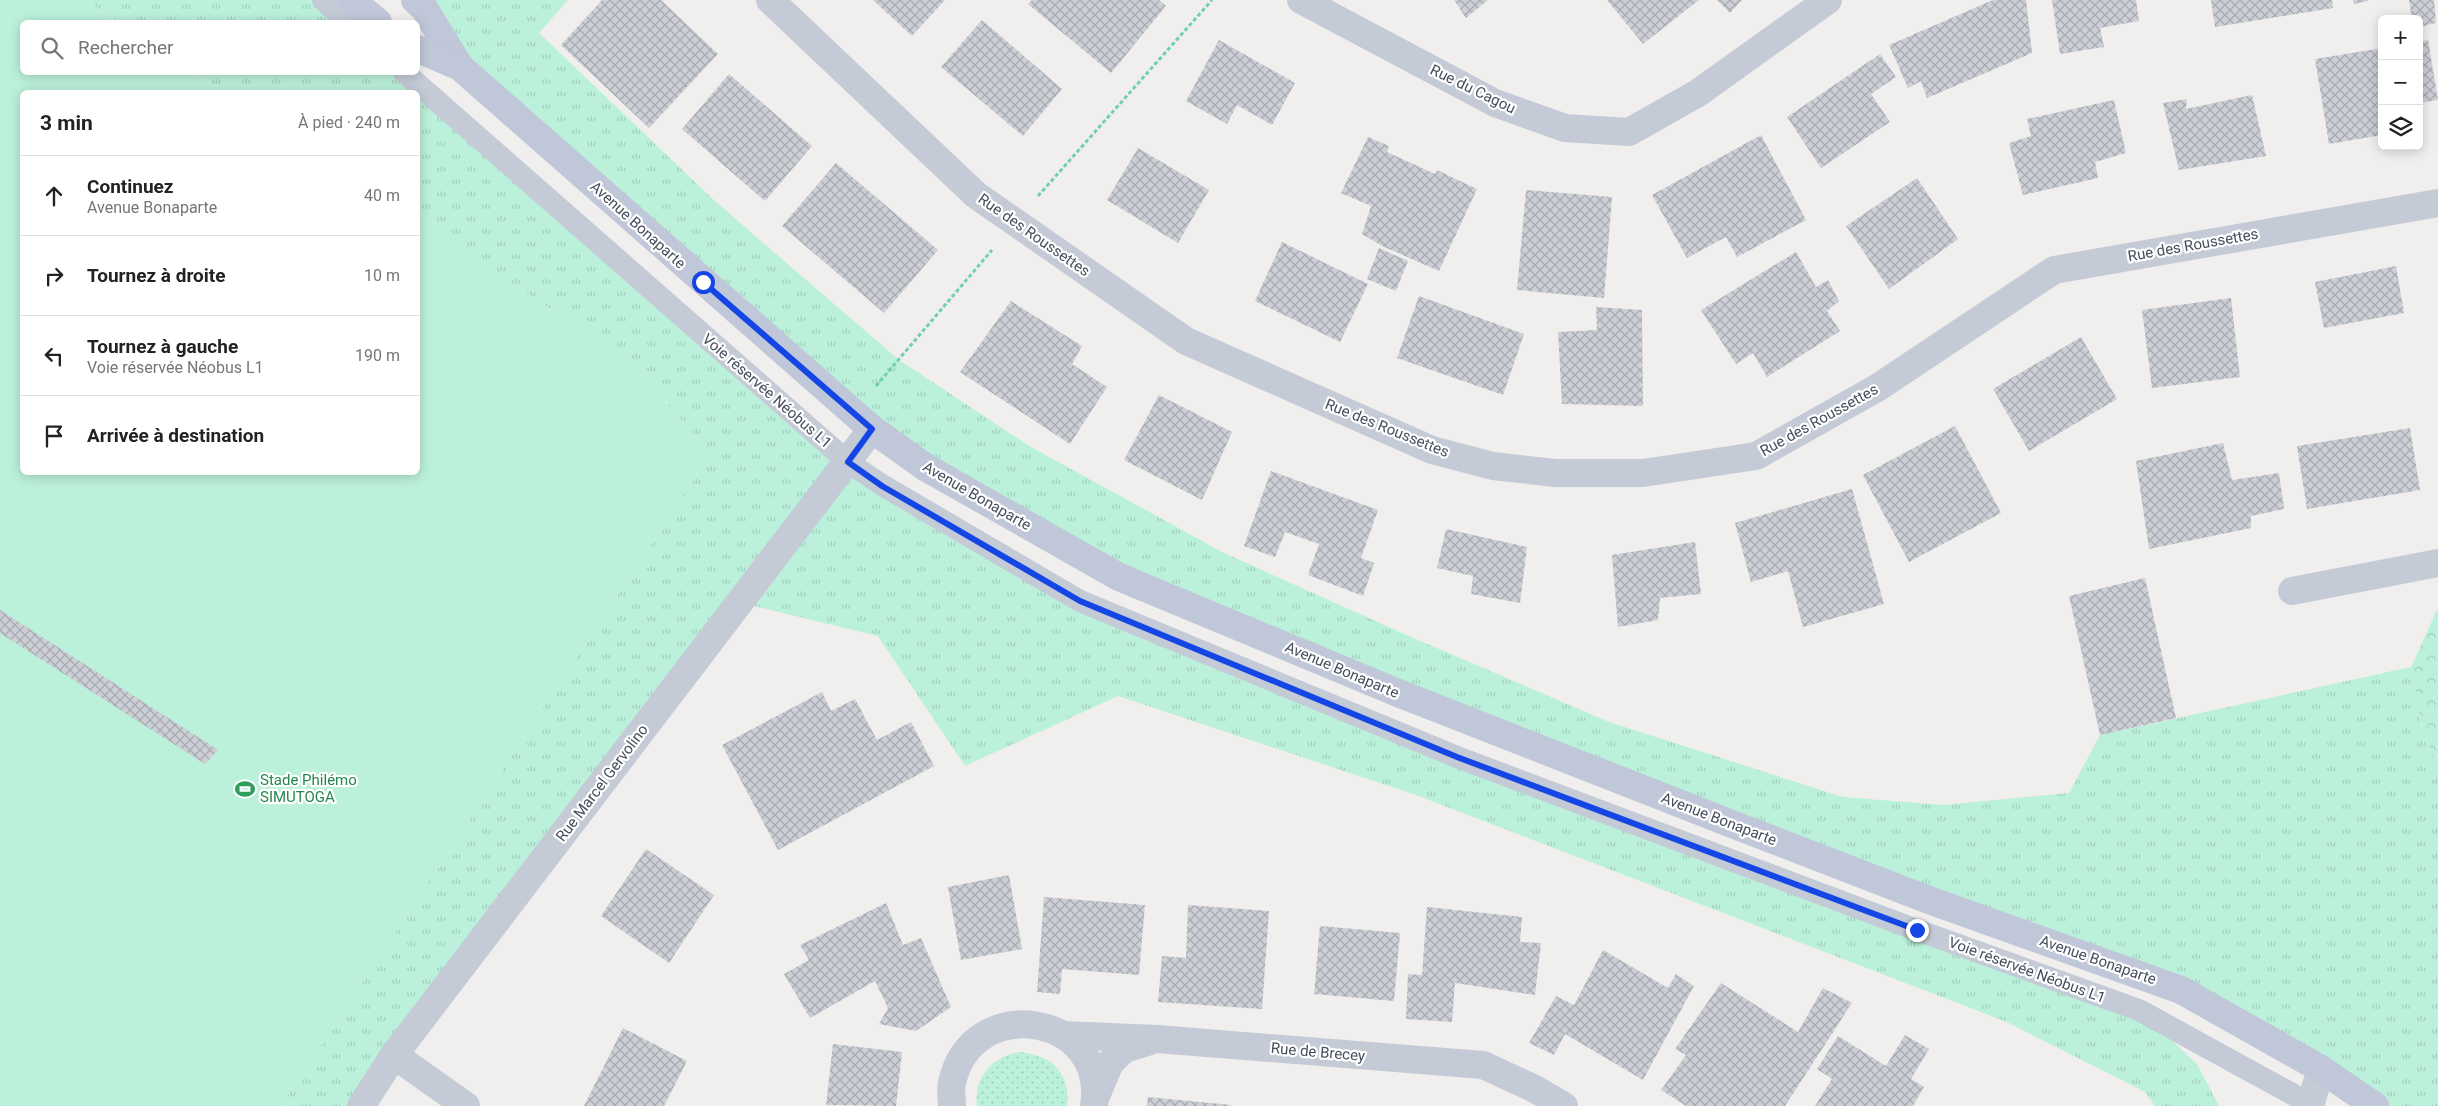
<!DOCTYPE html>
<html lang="fr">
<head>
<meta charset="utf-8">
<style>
  :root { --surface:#fff; --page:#f2f2f2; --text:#222; --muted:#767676; --line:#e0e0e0 }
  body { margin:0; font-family:Roboto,sans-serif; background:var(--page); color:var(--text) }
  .controls { position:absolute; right:15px; top:15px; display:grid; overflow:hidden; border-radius:8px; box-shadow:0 2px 12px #0003 }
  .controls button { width:45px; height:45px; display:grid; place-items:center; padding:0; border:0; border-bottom:1px solid var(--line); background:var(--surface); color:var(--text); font:25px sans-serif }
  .stop { position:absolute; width:15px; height:15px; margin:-11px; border:4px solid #1446e5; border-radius:50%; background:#fff }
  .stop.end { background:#1446e5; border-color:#fff; box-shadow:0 1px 5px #0008 }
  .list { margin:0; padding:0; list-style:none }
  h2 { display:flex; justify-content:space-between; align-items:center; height:65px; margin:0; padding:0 20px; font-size:21px }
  h2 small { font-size:16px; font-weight:400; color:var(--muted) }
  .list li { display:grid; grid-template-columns:32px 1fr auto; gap:15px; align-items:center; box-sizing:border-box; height:80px; padding:0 20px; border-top:1px solid var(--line) }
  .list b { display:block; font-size:19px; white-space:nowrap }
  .list p { margin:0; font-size:16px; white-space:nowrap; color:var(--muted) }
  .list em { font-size:16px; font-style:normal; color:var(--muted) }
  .icon { flex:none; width:28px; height:28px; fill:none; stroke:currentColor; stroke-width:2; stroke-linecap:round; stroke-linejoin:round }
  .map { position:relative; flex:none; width:2438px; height:1106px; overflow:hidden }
  .search { position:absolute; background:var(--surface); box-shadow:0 2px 12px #0003; left:20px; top:20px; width:400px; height:55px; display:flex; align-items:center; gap:12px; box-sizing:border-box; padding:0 18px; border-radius:8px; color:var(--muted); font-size:19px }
  .panel { position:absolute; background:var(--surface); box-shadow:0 2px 12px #0003; left:20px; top:90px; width:400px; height:385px; border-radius:8px }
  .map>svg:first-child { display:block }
  .grass { fill:url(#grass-tufts) }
  .forest { fill:url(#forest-crowns) }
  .garden { fill:url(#garden-dots) }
  .pitch { fill:#bbf0da }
  .building { fill:url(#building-cross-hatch) }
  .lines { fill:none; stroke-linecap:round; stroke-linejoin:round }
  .path { stroke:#72cfb3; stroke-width:3; stroke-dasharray:4 2.5; stroke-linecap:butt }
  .service { stroke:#c4cad6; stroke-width:22 }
  .minor { stroke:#c4cad6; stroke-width:28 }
  .secondary { stroke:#c0c7d8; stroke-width:28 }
  .route { stroke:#1446e5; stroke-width:6 }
  .labels { text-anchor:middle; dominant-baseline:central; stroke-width:4.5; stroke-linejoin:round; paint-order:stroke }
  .street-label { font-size:15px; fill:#464d5c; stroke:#fff }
  .leisure-label { font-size:15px; fill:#27864d; stroke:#fff; text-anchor:start }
</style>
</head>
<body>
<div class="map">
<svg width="2438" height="1106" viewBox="0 0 2438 1106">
  <defs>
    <pattern id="grass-tufts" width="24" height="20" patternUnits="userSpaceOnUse" patternTransform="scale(1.25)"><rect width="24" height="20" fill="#bbf0da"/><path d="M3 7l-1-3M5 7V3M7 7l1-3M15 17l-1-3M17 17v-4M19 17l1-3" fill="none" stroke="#a2cfbe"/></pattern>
    <pattern id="forest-crowns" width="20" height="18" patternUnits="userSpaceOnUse" patternTransform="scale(1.25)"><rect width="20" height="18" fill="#bbf0da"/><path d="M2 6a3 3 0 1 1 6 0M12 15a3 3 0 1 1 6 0" fill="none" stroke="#a2cfbe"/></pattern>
    <pattern id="garden-dots" width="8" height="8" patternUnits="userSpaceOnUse" patternTransform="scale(1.25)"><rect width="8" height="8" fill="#bbf0da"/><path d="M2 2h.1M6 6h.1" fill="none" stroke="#a2cfbe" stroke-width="1.8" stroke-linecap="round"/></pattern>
    <pattern id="building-cross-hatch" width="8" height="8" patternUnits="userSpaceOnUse" patternTransform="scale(1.25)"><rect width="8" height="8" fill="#cdcfd6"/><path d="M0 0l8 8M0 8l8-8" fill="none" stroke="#a8aab1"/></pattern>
  </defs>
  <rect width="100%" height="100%" fill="#f1efee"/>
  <g class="grass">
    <polygon points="85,0 323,0 348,22 119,22"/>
    <polygon points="415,0 568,0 539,33 716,202 899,360 1031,447 1224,553 1411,637 1609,722 1843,797 1943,805 2069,793 2100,735 2411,667 2422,728 2438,769 2438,1106 2375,1106 2181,990 1119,577 925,467 460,67"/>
    <polygon points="194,73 404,73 848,462 1080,601 2139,1010 2197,1064 2219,1106 2155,1106 2145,1092 2007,1022 1416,795 1118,696 965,766 878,636 741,603 361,1106 281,1106 711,453 627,360 418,221 418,92 224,92"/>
  </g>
  <polygon class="forest" points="2438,608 2438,769 2422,728 2411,667"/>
  <path class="garden" d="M1018,1052C1050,1054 1071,1072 1067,1106H977C974,1077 991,1058 1018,1052Z"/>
  <polygon class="pitch" points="0,0 85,0 119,22 22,22 22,72 194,73 224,92 22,92 22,472 418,472 418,221 627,360 711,453 281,1106 0,1106"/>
  <g class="building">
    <polygon points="602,0 661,0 718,54 649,128 561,45"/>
    <polygon points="873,0 945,0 912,36"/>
    <polygon points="1032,0 1159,0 1166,6 1111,73 1028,4"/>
    <polygon points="1454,0 1488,0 1466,18"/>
    <polygon points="1607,0 1699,0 1643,44"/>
    <polygon points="1717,0 1742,0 1730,13"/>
    <polygon points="1993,0 2026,0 2032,53 1927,98 1921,81 1908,88 1889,45"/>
    <polygon points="2052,0 2136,0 2139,21 2100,28 2104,47 2060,54"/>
    <polygon points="2211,0 2332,0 2333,8 2215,27"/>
    <polygon points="2353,0 2368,0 2368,1 2354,4"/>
    <polygon points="2409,0 2434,0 2436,23 2419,27 2419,19 2412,19"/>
    <polygon points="982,20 1062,89 1023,136 941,67"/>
    <polygon points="1219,40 1295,83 1272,125 1237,105 1227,124 1186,101"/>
    <polygon points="2428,40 2438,100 2419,103 2419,42"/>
    <polygon points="2382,48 2382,135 2329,144 2315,59"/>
    <polygon points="1880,54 1896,77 1871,94 1890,122 1821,168 1787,117"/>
    <polygon points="729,74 812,146 765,201 682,129"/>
    <polygon points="2252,95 2266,156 2179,170 2163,103 2187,99 2186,109"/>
    <polygon points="2114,100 2126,153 2095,162 2098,178 2023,195 2009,143 2031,136 2027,119"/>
    <polygon points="1761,135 1806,220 1737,257 1726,237 1687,258 1652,195"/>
    <polygon points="1368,137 1389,146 1387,152 1435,174 1437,170 1477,189 1439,271 1382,246 1362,234 1371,206 1341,193"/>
    <polygon points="1138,148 1209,190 1178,243 1107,200"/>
    <polygon points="836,163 938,250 884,313 782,226"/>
    <polygon points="1917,178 1958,239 1889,289 1846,226"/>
    <polygon points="1526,190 1612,197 1604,298 1517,290"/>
    <polygon points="1282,242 1368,284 1340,342 1255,301"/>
    <polygon points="1379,248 1408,261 1396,291 1367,279"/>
    <polygon points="1796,252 1816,287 1828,280 1839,301 1827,311 1840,331 1767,377 1753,353 1736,364 1701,310"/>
    <polygon points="2396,266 2404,313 2324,328 2315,282"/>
    <polygon points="1419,296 1524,334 1503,395 1397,358"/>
    <polygon points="2231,298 2240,377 2152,388 2142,310"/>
    <polygon points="1011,301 1082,346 1072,364 1107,387 1070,444 960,372"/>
    <polygon points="1596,307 1642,310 1643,406 1562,404 1558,332 1597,330"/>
    <polygon points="2081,337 2117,399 2029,451 1993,389"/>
    <polygon points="1159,395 1232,432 1202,500 1124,460"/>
    <polygon points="1955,426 2001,513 1909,562 1863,475"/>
    <polygon points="2410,428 2420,490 2307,509 2297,446"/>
    <polygon points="2223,443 2232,480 2279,473 2284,509 2251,516 2251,528 2149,549 2136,461"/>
    <polygon points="1271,471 1378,510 1361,558 1374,563 1363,596 1308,575 1319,544 1285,532 1275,557 1244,546"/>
    <polygon points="1852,489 1884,604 1803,627 1788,571 1751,582 1735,523"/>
    <polygon points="1446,529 1527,547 1520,603 1471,594 1473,576 1437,568"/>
    <polygon points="1695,542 1701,594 1660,598 1658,620 1618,627 1612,555"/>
    <polygon points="2145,578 2176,718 2100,735 2069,596"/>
    <polygon points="0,610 218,750 205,764 0,633"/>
    <polygon points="822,692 831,711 855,699 877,740 911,722 934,766 778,850 722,745"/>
    <polygon points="646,849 714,895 669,963 601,916"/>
    <polygon points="1009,875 1022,949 961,960 948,887"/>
    <polygon points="1044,897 1145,905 1139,975 1062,969 1060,994 1037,992"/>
    <polygon points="886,903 903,945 921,938 951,1007 916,1031 879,1024 888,1008 875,981 810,1018 784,974 809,960 800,945"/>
    <polygon points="1188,905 1269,911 1262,1009 1158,1002 1162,956 1186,958"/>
    <polygon points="1427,907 1522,917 1520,942 1541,943 1535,995 1455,983 1452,1022 1406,1019 1408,974 1422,975"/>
    <polygon points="1320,926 1400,933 1394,1001 1314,994"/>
    <polygon points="1603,950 1668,988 1676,974 1694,986 1643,1080 1565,1034 1554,1055 1529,1043 1556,996 1574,1005"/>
    <polygon points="1721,983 1798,1032 1823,988 1852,1003 1785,1106 1686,1106 1661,1090 1686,1055 1675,1049"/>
    <polygon points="623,1028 687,1061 664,1106 584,1106"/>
    <polygon points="1905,1035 1929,1049 1911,1079 1924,1087 1913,1106 1815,1106 1832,1079 1817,1069 1838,1036 1886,1066"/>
    <polygon points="833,1044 902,1052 896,1106 826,1105"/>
    <polygon points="1148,1097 1231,1105 1230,1106 1147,1106"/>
  </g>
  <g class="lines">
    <g class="path">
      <polyline points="1038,196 1212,0"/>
      <polyline points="876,386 992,250"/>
    </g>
    <g class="service">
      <polyline points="323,0 348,22"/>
      <polyline points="404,72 848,462 882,485 1080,601 1457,757 1917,930 2139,1010 2314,1106"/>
    </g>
    <g class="minor">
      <polyline points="770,0 976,195 1186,341 1432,450 1493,466 1555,473 1643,473 1756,456 1877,388 2054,270 2438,203"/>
      <polyline points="1301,0 1495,103 1565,128 1629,132 1698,93 1828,0"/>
      <polyline points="2292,591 2438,563"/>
      <polyline points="1063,1035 1157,1039 1483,1065 1535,1089 1564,1106"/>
      <polyline points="394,1055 466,1106"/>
      <polyline points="1096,1096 1110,1063 1124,1049 1150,1041"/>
      <polyline points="361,1106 394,1055 872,429"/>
      <path d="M952,1106C952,1099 950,1090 952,1083C972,991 1109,1014 1094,1106"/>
      <polyline points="2310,1106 2321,1069"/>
    </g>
    <g class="secondary">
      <polyline points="351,0 378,22"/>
      <polyline points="415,0 424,8 460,67"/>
      <polyline points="418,49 460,67 872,429 925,467 1119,577 1398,693 1737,826 1926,899 2181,990 2321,1069 2375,1106"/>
    </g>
  </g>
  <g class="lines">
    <polyline class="route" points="703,282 872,429 848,462 882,486 1080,601 1457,757 1917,930"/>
  </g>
  <defs>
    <symbol id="stadium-bare" viewBox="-9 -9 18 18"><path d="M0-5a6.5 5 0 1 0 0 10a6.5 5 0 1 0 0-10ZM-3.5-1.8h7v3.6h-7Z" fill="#2e9e5b" stroke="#fff" stroke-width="2.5" paint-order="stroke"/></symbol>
  </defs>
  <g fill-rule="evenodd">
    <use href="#stadium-bare" x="231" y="775" width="28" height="28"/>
  </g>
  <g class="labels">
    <g class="street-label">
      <text transform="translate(1473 89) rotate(26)">Rue du Cagou</text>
      <text transform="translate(638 225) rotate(42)">Avenue Bonaparte</text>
      <text transform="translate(1034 235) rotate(35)">Rue des Roussettes</text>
      <text transform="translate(2193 245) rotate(-10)">Rue des Roussettes</text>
      <text transform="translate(767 391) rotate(41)">Voie réservée Néobus L1</text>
      <text transform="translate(1819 420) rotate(-29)">Rue des Roussettes</text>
      <text transform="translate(1387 428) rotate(22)">Rue des Roussettes</text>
      <text transform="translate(977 496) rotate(30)">Avenue Bonaparte</text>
      <text transform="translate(1342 670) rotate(23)">Avenue Bonaparte</text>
      <text transform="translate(602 783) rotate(-53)">Rue Marcel Gervolino</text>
      <text transform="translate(1719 819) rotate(21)">Avenue Bonaparte</text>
      <text transform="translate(2098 960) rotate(19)">Avenue Bonaparte</text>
      <text transform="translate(2027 970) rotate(20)">Voie réservée Néobus L1</text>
      <text transform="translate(1318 1052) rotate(5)">Rue de Brecey</text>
    </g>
    <g class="leisure-label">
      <text x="260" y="780">Stade Philémo<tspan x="260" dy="17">SIMUTOGA</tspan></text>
    </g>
  </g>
</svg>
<div class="controls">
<button>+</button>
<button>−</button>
<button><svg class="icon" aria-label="layers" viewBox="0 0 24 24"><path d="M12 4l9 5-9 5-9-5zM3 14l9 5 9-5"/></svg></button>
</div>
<div class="stop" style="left:703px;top:282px"></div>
<div class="stop end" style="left:1917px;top:930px"></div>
<div class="search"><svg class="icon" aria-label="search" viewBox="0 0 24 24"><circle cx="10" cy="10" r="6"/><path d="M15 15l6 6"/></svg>Rechercher</div>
<section class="panel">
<h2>3 min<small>À pied · 240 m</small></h2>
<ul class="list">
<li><svg class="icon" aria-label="ahead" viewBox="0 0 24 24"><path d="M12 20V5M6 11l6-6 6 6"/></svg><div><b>Continuez</b><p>Avenue Bonaparte</p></div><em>40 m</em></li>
<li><svg class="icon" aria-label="right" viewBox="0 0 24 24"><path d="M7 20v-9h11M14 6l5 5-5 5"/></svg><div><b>Tournez à droite</b></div><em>10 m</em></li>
<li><svg class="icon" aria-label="left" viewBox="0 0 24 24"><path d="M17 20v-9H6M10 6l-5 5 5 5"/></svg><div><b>Tournez à gauche</b><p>Voie réservée Néobus L1</p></div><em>190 m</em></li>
<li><svg class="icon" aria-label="arrive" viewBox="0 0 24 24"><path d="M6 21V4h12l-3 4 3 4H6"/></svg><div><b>Arrivée à destination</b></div></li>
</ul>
</section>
</div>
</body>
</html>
